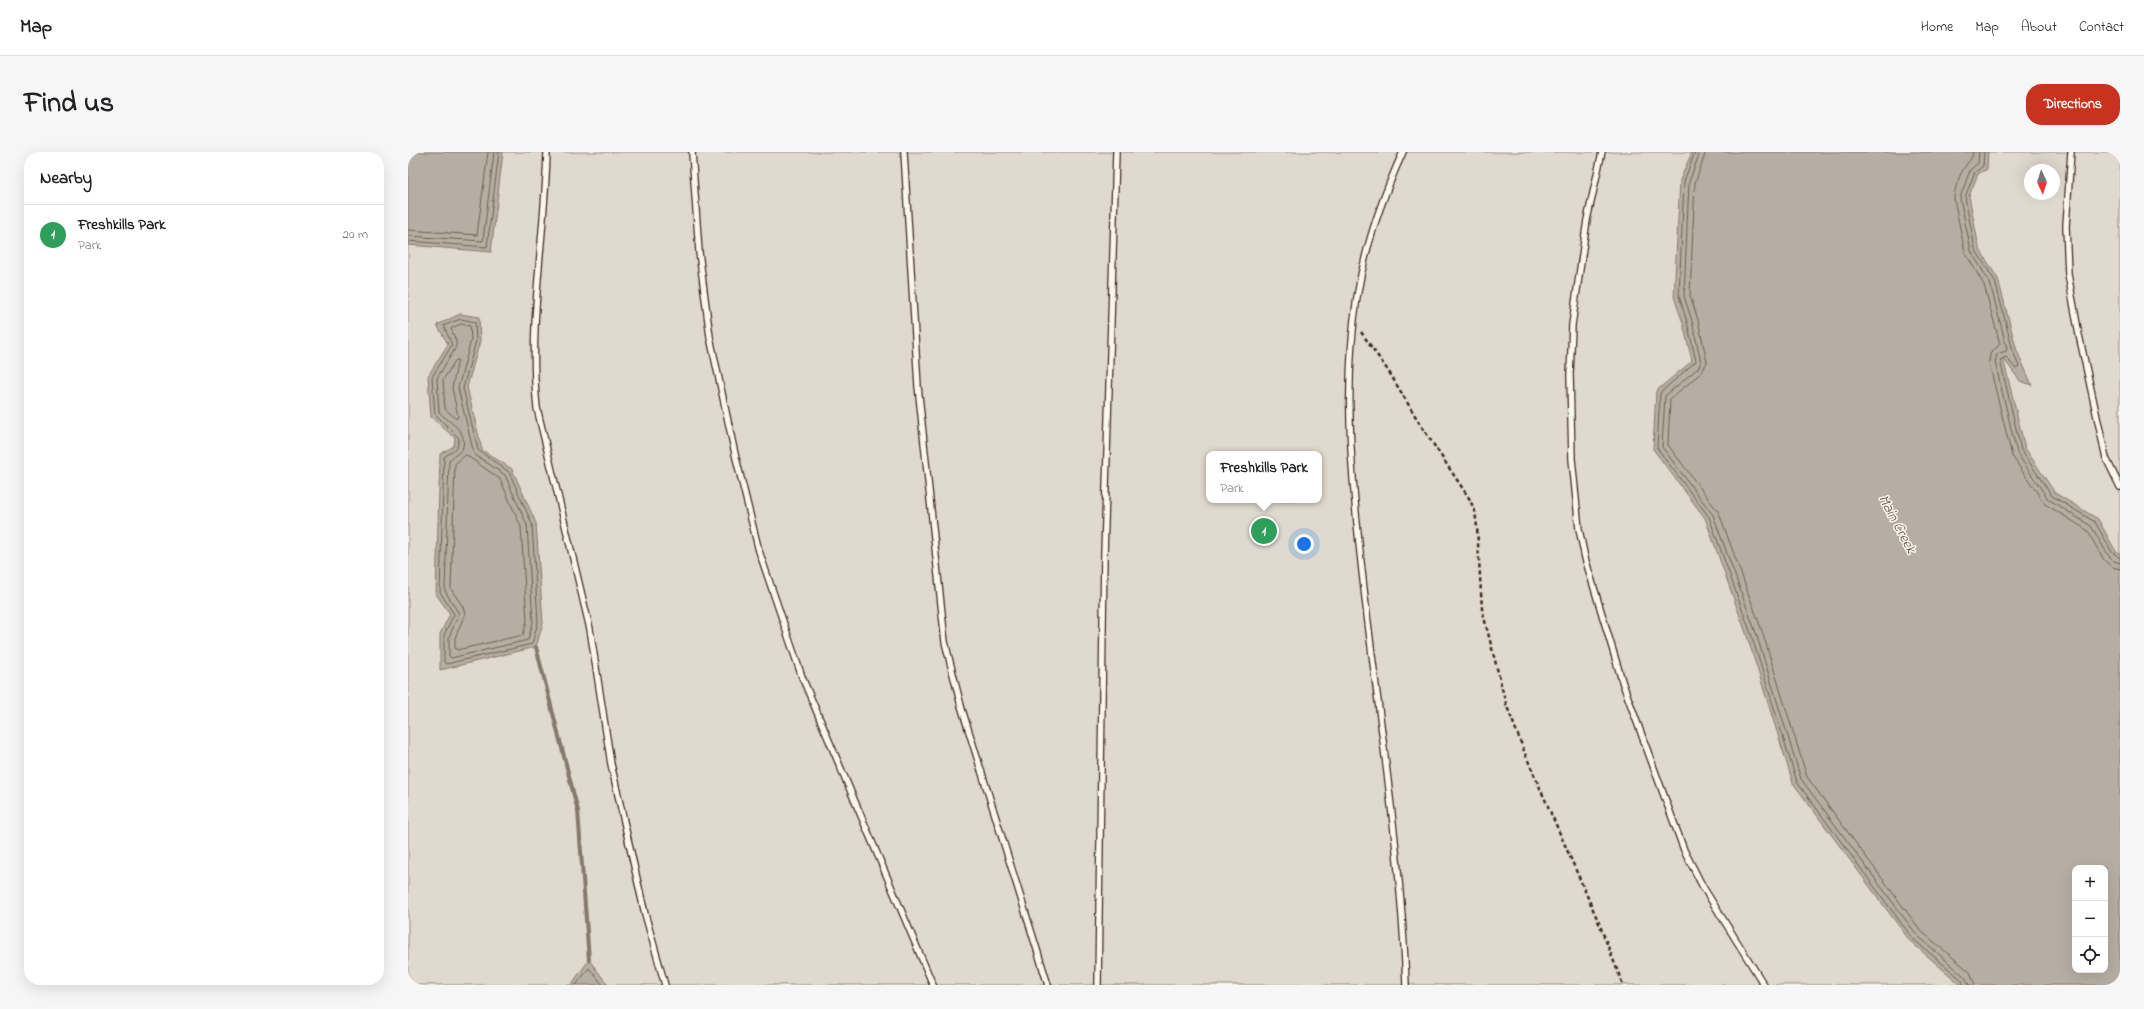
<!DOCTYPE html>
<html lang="en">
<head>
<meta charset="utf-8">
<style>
  :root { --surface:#fff; --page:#f6f6f6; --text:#202124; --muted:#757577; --line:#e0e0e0; --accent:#c8321e }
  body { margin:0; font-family:"Indie Flower",sans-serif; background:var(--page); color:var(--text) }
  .controls { position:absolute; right:12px; bottom:12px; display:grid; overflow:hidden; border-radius:8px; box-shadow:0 4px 16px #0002 }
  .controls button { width:36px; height:36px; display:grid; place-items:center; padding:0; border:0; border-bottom:1px solid var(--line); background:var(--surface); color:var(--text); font:20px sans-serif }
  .compass { position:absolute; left:1616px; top:12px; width:36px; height:36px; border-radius:50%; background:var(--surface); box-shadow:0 4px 16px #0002; rotate:176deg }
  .you { position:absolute; left:896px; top:392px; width:14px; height:14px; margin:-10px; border:3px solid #fff; border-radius:50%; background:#1a73e8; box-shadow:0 0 0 6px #1a73e833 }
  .badge { display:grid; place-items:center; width:26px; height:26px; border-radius:50%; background:var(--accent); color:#fff; font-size:13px; font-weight:700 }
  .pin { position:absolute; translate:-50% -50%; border:2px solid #fff; box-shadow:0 1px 4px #0006 }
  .popup { position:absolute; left:798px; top:299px; width:116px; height:52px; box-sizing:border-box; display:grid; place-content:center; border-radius:8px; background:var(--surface); filter:drop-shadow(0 1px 3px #0005); font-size:13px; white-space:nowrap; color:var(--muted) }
  .popup b { font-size:15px; color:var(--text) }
  .popup::after { content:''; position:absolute; left:50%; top:100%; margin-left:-8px; border:8px solid transparent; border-top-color:var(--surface) }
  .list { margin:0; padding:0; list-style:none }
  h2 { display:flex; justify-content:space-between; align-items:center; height:52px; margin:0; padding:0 16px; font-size:17px }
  h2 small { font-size:13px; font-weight:400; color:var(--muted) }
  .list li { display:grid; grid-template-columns:26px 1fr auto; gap:12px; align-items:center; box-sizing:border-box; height:60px; padding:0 16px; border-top:1px solid var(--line) }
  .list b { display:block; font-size:15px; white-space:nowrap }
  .list p { margin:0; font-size:13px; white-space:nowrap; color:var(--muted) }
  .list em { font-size:13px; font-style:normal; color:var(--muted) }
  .icon { flex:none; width:22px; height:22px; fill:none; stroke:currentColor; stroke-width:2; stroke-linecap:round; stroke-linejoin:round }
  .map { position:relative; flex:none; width:1712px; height:833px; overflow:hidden; border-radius:16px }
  header { display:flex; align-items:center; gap:24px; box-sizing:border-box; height:56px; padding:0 20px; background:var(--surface); border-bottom:1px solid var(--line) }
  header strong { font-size:19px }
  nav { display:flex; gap:22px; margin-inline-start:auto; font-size:14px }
  .intro { display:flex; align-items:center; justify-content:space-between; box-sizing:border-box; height:96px; padding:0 24px }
  h1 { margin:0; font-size:28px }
  .button { padding:10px 18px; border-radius:16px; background:var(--accent); color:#fff; font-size:14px; font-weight:700 }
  main { display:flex; gap:24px; padding:0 24px }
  aside { flex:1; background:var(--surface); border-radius:16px; box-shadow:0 4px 16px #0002 }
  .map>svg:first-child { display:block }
  .green { fill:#dfd9ce; stroke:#8d8276; fill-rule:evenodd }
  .water { fill:#b6aea2; stroke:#85796d; fill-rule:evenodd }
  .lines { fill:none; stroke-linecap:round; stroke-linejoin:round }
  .shore { stroke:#6c5f53; stroke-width:1 }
  .stream { stroke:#85796d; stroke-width:4 }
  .service-casing { stroke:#3b2a1e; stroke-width:8 }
  .path { stroke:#3b2a1e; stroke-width:2.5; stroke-dasharray:4 3; stroke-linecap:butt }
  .service { stroke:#fbf7ec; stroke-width:5.5 }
  .labels { text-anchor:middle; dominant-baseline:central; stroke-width:3; stroke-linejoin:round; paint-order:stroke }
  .water-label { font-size:15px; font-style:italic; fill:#605246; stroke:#fbf7ec }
</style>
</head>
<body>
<header>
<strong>Map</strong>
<nav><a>Home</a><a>Map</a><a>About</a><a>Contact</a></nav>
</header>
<div class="intro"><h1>Find us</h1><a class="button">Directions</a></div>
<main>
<aside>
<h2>Nearby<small></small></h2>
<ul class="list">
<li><span class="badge" style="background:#2e9e5b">1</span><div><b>Freshkills Park</b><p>Park</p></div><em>20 m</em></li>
</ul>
</aside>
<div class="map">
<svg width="1712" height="833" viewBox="0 0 1712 833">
  <rect width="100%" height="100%" fill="#fbf7ec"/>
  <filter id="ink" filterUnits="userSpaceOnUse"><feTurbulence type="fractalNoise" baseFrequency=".025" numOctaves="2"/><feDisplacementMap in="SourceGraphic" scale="8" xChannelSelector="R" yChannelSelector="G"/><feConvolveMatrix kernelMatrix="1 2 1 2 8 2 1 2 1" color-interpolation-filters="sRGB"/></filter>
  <g filter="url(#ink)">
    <path class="green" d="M0,0H1712V833H0ZM1622,18H1646V42H1622ZM801,302H911V348H801ZM1667,716H1697V818H1667Z"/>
    <g class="water">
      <polygon points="0,0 95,0 83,100 0,93"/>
      <path d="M1284,0H1580L1579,17L1570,22L1561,44L1571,96L1590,127L1609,199L1624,233L1612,229L1595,206L1617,296L1647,341L1690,367L1707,398L1712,403V833H1553L1502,789L1385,631L1339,484L1297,366L1245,297L1248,239L1284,209L1275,171L1266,145L1272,28ZM1667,716H1697V818H1667Z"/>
      <polygon points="52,162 71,165 72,189 59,235 74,298 104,317 128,371 135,471 128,495 32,518 32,482 42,462 28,442 32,302 46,294 47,286 23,265 20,224 40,192 29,173"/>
      <polygon points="181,808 200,833 163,833"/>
    </g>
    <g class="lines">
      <g class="shore">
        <polyline points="1287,0 1276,29 1271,144 1279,170 1288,209 1252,241 1249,296 1301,365 1343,482 1389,630 1505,787 1554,828 1555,833"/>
        <polyline points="1292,0 1281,30 1276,144 1284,169 1293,210 1290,216 1257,244 1254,295 1305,363 1348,481 1393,627 1509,783 1557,825 1561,833"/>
        <polyline points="1298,0 1287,31 1282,143 1290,168 1299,210 1294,220 1262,247 1260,293 1311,361 1354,479 1399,625 1513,779 1562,820 1567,833"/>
        <path d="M1565,0C1564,8 1562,7 1558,13C1552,21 1546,37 1546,47L1557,100L1576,133L1592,192L1582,202L1581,211L1604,304L1637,352L1679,378L1696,408L1704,415L1712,417"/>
        <polyline points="1571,0 1570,11 1562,18 1552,46 1563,99 1582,131 1599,197 1598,199 1589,202 1587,210 1609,301 1640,347 1683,374 1700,403 1706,409 1712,411"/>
        <polyline points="1576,0 1575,14 1567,20 1557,45 1567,97 1587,129 1605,199 1611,215 1608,217 1598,205 1592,208 1613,298 1644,344 1687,370 1704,400 1712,406"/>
        <polyline points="0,78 69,83 80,0"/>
        <polyline points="0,84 75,89 86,0"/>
        <polyline points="0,89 79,95 91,0"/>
        <polygon points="53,167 67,170 68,189 55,236 70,298 101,320 124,372 130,470 124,492 38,512 36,510 36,483 46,462 32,440 36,305 49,296 51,286 27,262 24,225 44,193 36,174"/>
        <path d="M53,172L62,174L63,188L50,236L66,302L97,323L119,373L125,470L120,488L43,506L41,504V485L51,462L37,439L41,308L54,298C61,279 43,272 31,260L29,226L48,195V189L43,177Z"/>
        <polygon points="50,208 44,236 50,264 48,267 37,257 35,228 47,209"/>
        <polygon points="58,303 92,327 113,375 119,469 115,483 49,498 47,496 47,486 57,462 55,455 43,437 47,312"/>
        <polyline points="168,833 181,816 195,833"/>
      </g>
      <polyline class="stream" points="128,495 170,659 181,808"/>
      <defs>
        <g id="service">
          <path d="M139,0C137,85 120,170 129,256L182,477L203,612L217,674L237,762L257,833"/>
          <polyline points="284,0 291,100 302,185 327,302 351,399 394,525 525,833"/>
          <polyline points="496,0 510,234 537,490 553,554 640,833"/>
          <path d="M995,0C974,46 957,94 949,145C934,242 945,340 956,437C971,568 993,700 998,833"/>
          <polyline points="1194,0 1179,68 1164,173 1162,223 1164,307 1171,377 1177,406 1215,532 1276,698 1295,735 1356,833"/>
          <polyline points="1663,0 1658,74 1660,122 1671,183 1698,306 1712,335"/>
          <polyline points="690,833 696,403 708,0"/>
        </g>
      </defs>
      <use href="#service" class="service-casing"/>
      <polyline class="path" points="953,180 981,220 1012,272 1061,346 1067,359 1069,375 1074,457 1098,552 1118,604 1191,771 1215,833"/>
      <use href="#service" class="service"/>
    </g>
  </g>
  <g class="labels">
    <g class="water-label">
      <text transform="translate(1489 372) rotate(62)">Main Creek</text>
    </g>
  </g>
</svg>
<div class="controls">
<button>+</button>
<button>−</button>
<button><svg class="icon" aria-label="locate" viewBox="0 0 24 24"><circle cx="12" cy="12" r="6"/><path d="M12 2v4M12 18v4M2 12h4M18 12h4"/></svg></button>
</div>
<svg class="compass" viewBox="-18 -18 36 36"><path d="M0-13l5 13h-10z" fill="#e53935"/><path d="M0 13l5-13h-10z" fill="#757577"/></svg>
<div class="you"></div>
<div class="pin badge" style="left:856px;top:379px;background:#2e9e5b">1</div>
<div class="popup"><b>Freshkills Park</b>Park</div>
</div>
</main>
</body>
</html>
